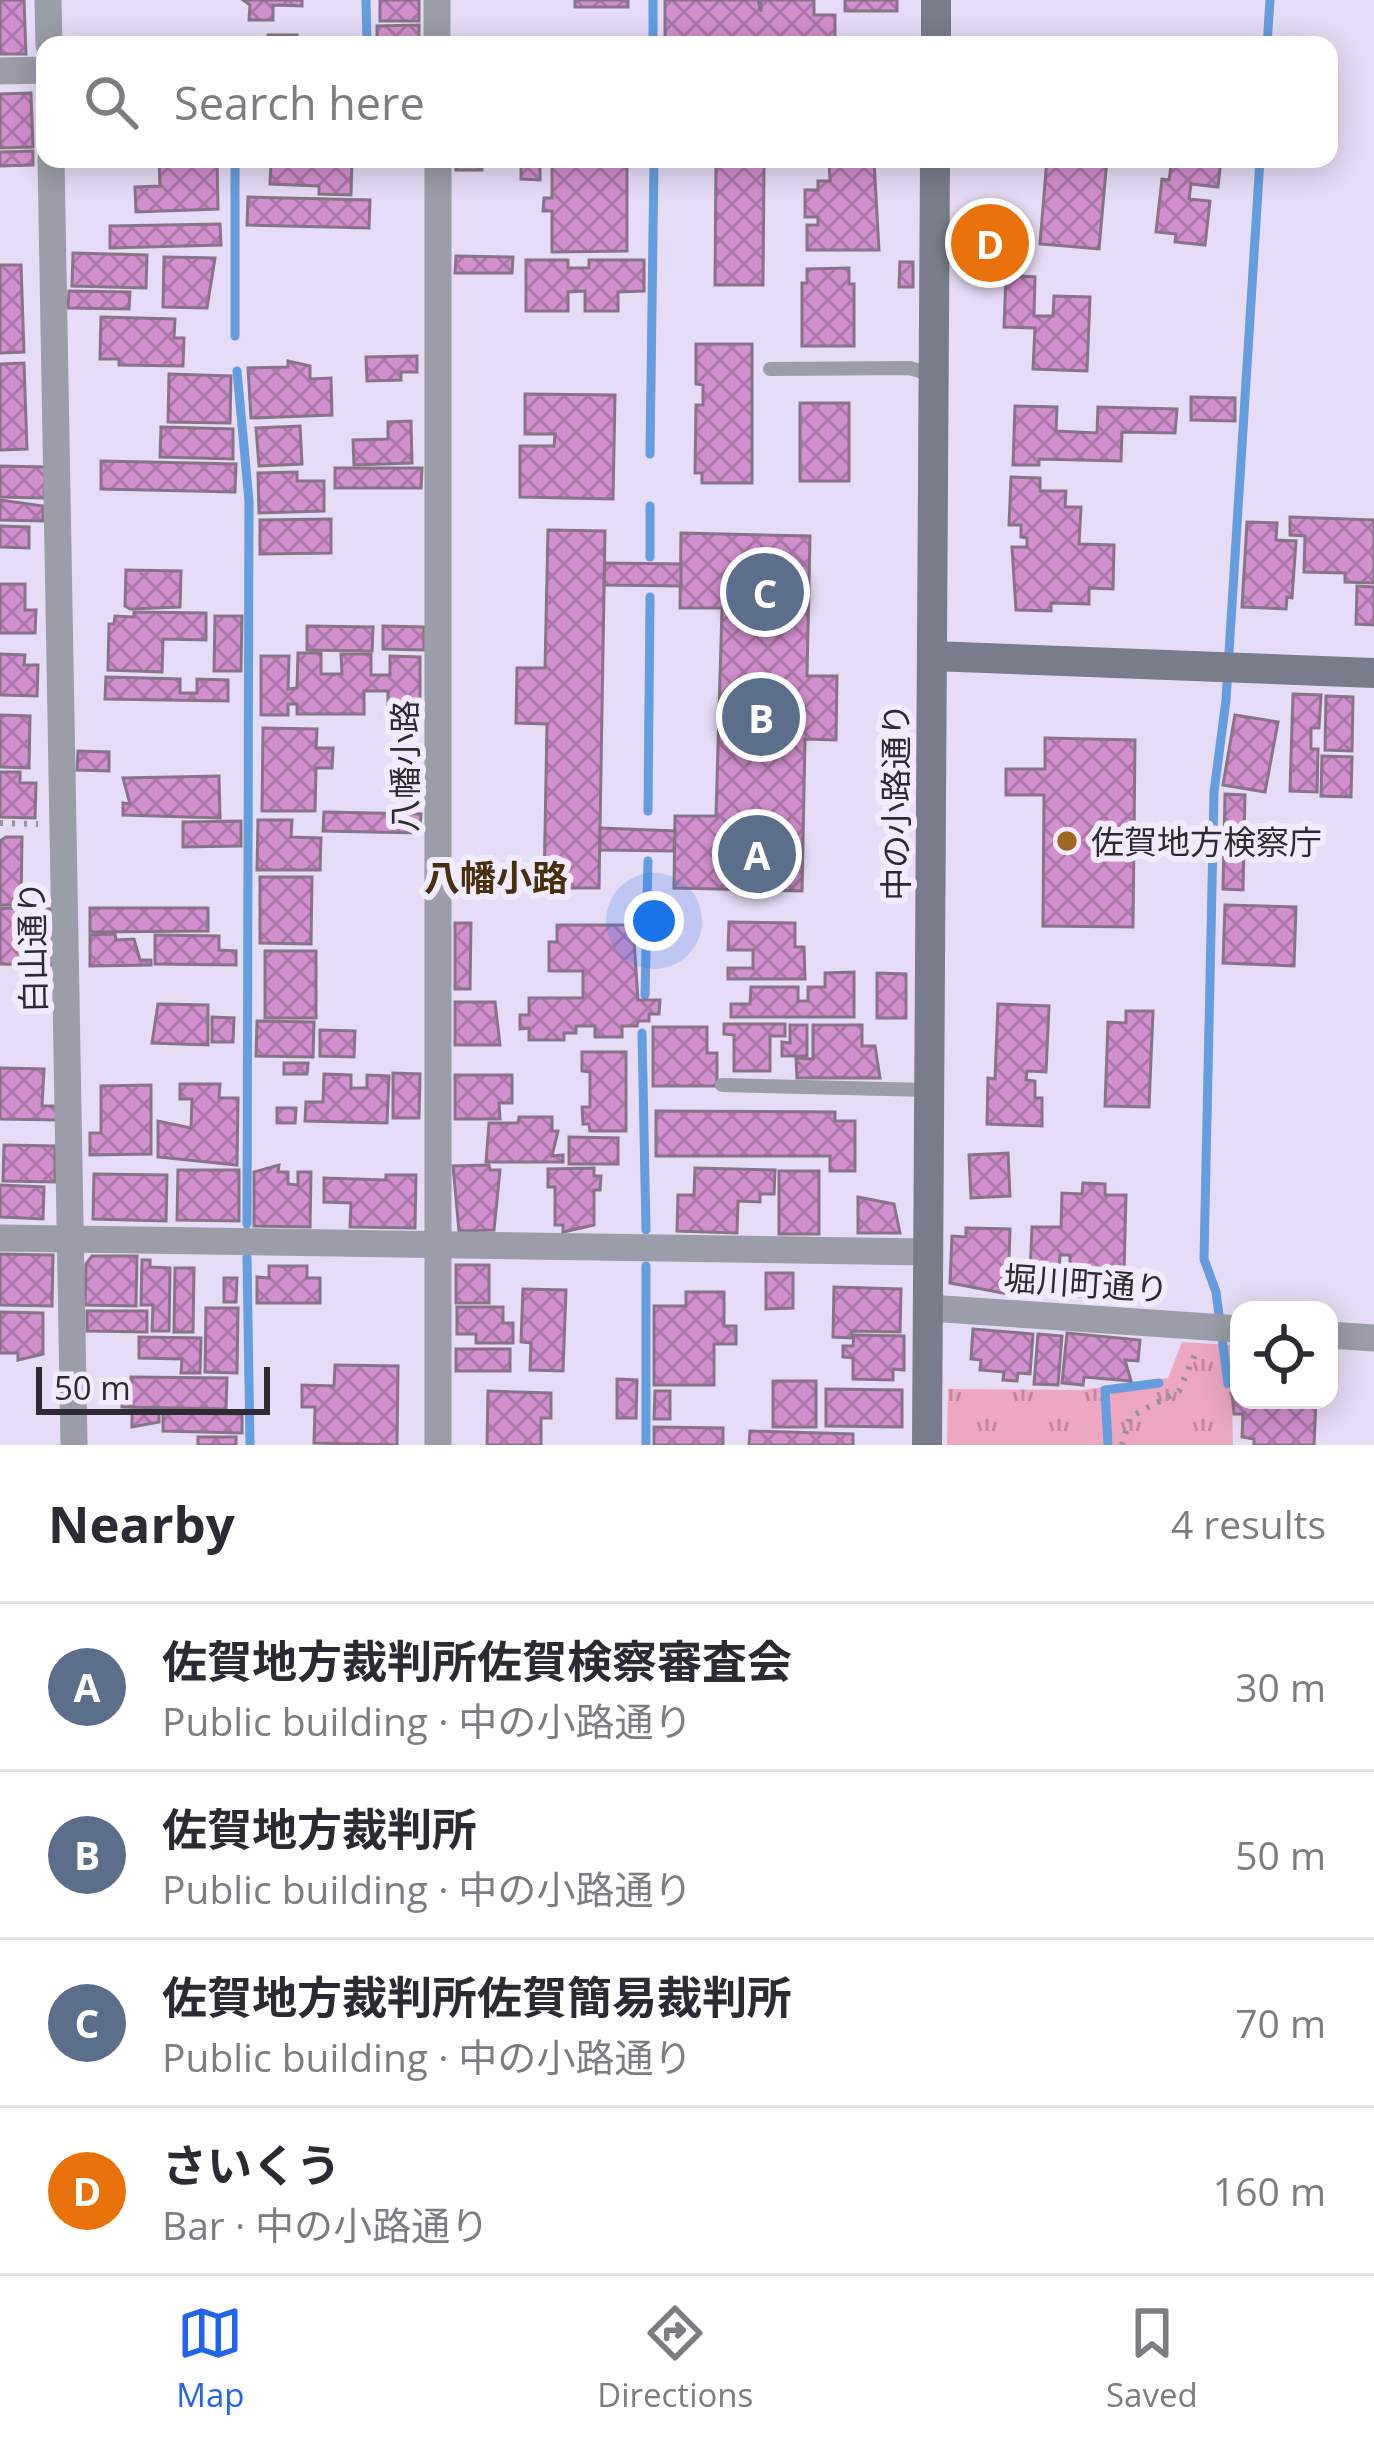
<!DOCTYPE html>
<html lang="en">
<head>
<meta charset="utf-8">
<style>
  :root { --surface:#fff; --page:#f2f2f3; --text:#2b2b33; --muted:#7c7c81; --line:#e1e1e2; --accent:#2563eb }
  body { margin:0; font-family:"Open Sans","Noto Sans JP",sans-serif; background:var(--page); color:var(--text) }
  .controls { position:absolute; right:36px; bottom:36px; display:grid; overflow:hidden; border-radius:24px; box-shadow:0 6px 30px #0003 }
  .controls button { width:108px; height:108px; display:grid; place-items:center; padding:0; border:0; border-bottom:3px solid var(--line); background:var(--surface); color:var(--text); font:60px sans-serif }
  .scale { position:absolute; left:36px; bottom:30px; width:234px; box-sizing:border-box; padding-left:12px; border:6px solid #2e2a33; border-top:0; font-size:33px; line-height:42px; white-space:nowrap; color:#2e2a33; -webkit-text-stroke:9px #f2eafe; paint-order:stroke }
  .you { position:absolute; left:654px; top:921px; width:42px; height:42px; margin:-30px; border:9px solid #fff; border-radius:50%; background:#1a73e8; box-shadow:0 0 0 18px #1a73e833 }
  .badge { display:grid; place-items:center; width:78px; height:78px; border-radius:50%; background:var(--accent); color:#fff; font-size:39px; font-weight:700 }
  .pin { position:absolute; translate:-50% -50%; border:6px solid #fff; box-shadow:0 3px 12px #0006 }
  .list { margin:0; padding:0; list-style:none }
  h2 { display:flex; justify-content:space-between; align-items:center; height:156px; margin:0; padding:0 48px; font-size:51px }
  h2 small { font-size:39px; font-weight:400; color:var(--muted) }
  .list li { display:grid; grid-template-columns:78px 1fr auto; gap:36px; align-items:center; box-sizing:border-box; height:168px; padding:0 48px; border-top:3px solid var(--line) }
  .list b { display:block; font-size:45px; white-space:nowrap }
  .list p { margin:0; font-size:39px; white-space:nowrap; color:var(--muted) }
  .list em { font-size:39px; font-style:normal; color:var(--muted) }
  .icon { flex:none; width:66px; height:66px; fill:none; stroke:currentColor; stroke-width:2; stroke-linecap:round; stroke-linejoin:round }
  .map { position:relative; flex:none; width:1374px; height:1445px; overflow:hidden }
  .search { position:absolute; background:var(--surface); box-shadow:0 6px 30px #0003; left:36px; right:36px; top:36px; height:132px; display:flex; align-items:center; gap:30px; box-sizing:border-box; padding:0 42px; border-radius:24px; color:var(--muted); font-size:45px }
  .sheet { height:828px; background:var(--surface) }
  nav { display:flex; justify-content:space-around; align-items:center; box-sizing:border-box; height:168px; border-top:3px solid var(--line); background:var(--surface); font-size:33px; color:var(--muted) }
  nav a { display:grid; justify-items:center; gap:6px }
  nav .on { color:var(--accent) }
  .map>svg:first-child { display:block }
  .grass { fill:url(#grass-tufts) }
  .lines { fill:none; stroke-linecap:round; stroke-linejoin:round }
  .stream { stroke:#659ddf; stroke-width:9 }
  .building { fill:url(#building-cross-hatch); stroke:#887486; stroke-width:3 }
  .path { stroke:#978fa1; stroke-width:6; stroke-dasharray:3 9; stroke-linecap:butt }
  .lane { stroke:#9b9da8; stroke-width:14 }
  .street { stroke:#9b9da8; stroke-width:27 }
  .secondary { stroke:#797c8b; stroke-width:30 }
  .poi-dot { fill:#9d6920; stroke:#f2eafe; stroke-width:4.5 }
  .labels { text-anchor:middle; dominant-baseline:central; stroke-width:12; stroke-linejoin:round; paint-order:stroke }
  .street-label { font-size:33px; fill:#2e2a33; stroke:#f2eafe }
  .poi-label { font-size:33px; fill:#2e2a33; stroke:#f2eafe; text-anchor:start }
  .neighbourhood-label { font-size:36px; font-weight:bold; fill:#482f0c; stroke:#f2eafe }
</style>
</head>
<body>
<div class="map">
<svg width="1374" height="1445" viewBox="0 0 1374 1445">
  <defs>
    <pattern id="grass-tufts" width="24" height="20" patternUnits="userSpaceOnUse" patternTransform="scale(3)"><rect width="24" height="20" fill="#eca7c1"/><path d="M3 7l-1-3M5 7V3M7 7l1-3M15 17l-1-3M17 17v-4M19 17l1-3" fill="none" stroke="#c0889d"/></pattern>
    <pattern id="building-cross-hatch" width="8" height="8" patternUnits="userSpaceOnUse" patternTransform="scale(3)"><rect width="8" height="8" fill="#d390ce"/><path d="M0 0l8 8M0 8l8-8" fill="none" stroke="#ac76a8"/></pattern>
  </defs>
  <rect width="100%" height="100%" fill="#e6dcf5"/>
  <polygon class="grass" points="1182,1342 1231,1345 1233,1445 947,1445 948,1389 1082,1390 1168,1378"/>
  <g class="lines">
    <g class="stream">
      <polyline points="366,0 367,45"/>
      <polyline points="653,0 653,45"/>
      <polyline points="1267,45 1270,0"/>
      <polyline points="235,336 235,159"/>
      <polyline points="237,371 249,501 247,1224"/>
      <polyline points="650,454 654,159"/>
      <polyline points="650,557 650,506"/>
      <polyline points="648,811 650,597"/>
      <polyline points="645,995 648,861"/>
      <polyline points="642,1033 646,1230"/>
      <polyline points="247,1258 250,1445"/>
      <polyline points="1228,1384 1216,1292 1204,1259 1214,792 1226,700 1260,159"/>
      <polyline points="646,1445 646,1266"/>
      <polyline points="1108,1445 1105,1390 1159,1383"/>
    </g>
  </g>
  <g class="building">
    <polygon points="0,0 24,0 26,54 0,54"/>
    <polygon points="243,0 302,0 302,6 273,5 273,20 249,20 250,5"/>
    <rect x="380" y="0" width="39" height="21"/>
    <rect x="575" y="0" width="53" height="7"/>
    <polygon points="665,0 758,0 761,12 761,0 814,0 814,15 835,15 835,42 665,45"/>
    <rect x="845" y="0" width="52" height="11"/>
    <polygon points="419,25 419,45 377,45 377,26"/>
    <rect x="268" y="35" width="29" height="10"/>
    <polygon points="31,93 33,147 0,148 0,94"/>
    <polygon points="33,151 33,165 0,166 0,152"/>
    <polygon points="159,159 217,159 218,209 136,212 135,187 160,186"/>
    <polygon points="321,159 352,159 351,195 319,194 319,186 270,184 271,162"/>
    <rect x="456" y="159" width="26" height="11"/>
    <polygon points="521,159 540,159 540,180 521,179"/>
    <polygon points="552,159 627,159 627,251 552,252 552,211 543,211 544,198 552,198"/>
    <polygon points="1047,159 1107,159 1099,249 1040,244"/>
    <polygon points="1172,159 1221,159 1218,187 1191,184 1189,199 1210,201 1205,245 1175,242 1176,234 1156,232 1162,179 1169,180"/>
    <polygon points="829,161 874,161 879,250 807,250 807,225 818,225 818,217 805,217 805,190 818,190 818,181 830,181"/>
    <polygon points="716,164 764,164 763,285 715,285"/>
    <polygon points="248,197 370,200 369,228 247,225"/>
    <polygon points="973,221 1017,222 1016,263 963,262 964,245 971,246"/>
    <polygon points="220,224 221,245 110,248 110,226"/>
    <polygon points="73,253 147,255 146,288 72,286"/>
    <polygon points="456,256 513,257 512,273 455,273"/>
    <polygon points="164,257 215,258 207,308 163,307"/>
    <polygon points="526,260 568,260 568,268 589,268 589,260 644,260 644,291 618,292 618,311 585,311 585,291 568,292 568,311 526,311"/>
    <polygon points="900,262 913,262 913,287 899,287"/>
    <polygon points="0,265 21,265 24,352 0,353"/>
    <polygon points="849,268 849,284 854,284 854,346 802,346 802,283 807,283 807,269"/>
    <polygon points="1006,275 1035,277 1034,316 1053,316 1054,296 1090,297 1087,371 1033,369 1035,328 1004,327"/>
    <polygon points="69,291 130,292 129,309 68,308"/>
    <polygon points="101,317 175,319 174,338 184,338 183,366 119,365 119,359 100,359"/>
    <polygon points="696,344 752,344 752,483 702,483 702,473 695,473 696,405 703,405 703,385 696,384"/>
    <polygon points="417,356 417,372 401,372 401,380 367,381 366,357"/>
    <polygon points="288,361 310,366 310,379 331,378 332,415 251,418 248,368 288,367"/>
    <polygon points="24,363 27,449 0,450 0,364"/>
    <polygon points="169,374 231,376 230,423 168,422"/>
    <polygon points="525,394 615,395 613,499 520,497 520,446 554,446 555,434 525,434"/>
    <polygon points="1191,397 1235,398 1235,421 1191,420"/>
    <rect x="800" y="403" width="49" height="78"/>
    <polygon points="1015,406 1057,407 1056,431 1097,433 1098,407 1177,409 1175,433 1122,432 1121,461 1039,459 1039,465 1013,465"/>
    <polygon points="411,421 412,463 354,465 353,440 388,439 388,422"/>
    <polygon points="300,426 302,464 259,466 256,428"/>
    <polygon points="161,427 233,429 233,459 160,457"/>
    <polygon points="101,461 236,464 235,492 101,489"/>
    <polygon points="0,466 45,467 44,498 0,497"/>
    <polygon points="335,468 422,468 421,488 335,488"/>
    <polygon points="297,472 297,481 324,481 324,511 259,513 258,473"/>
    <polygon points="1011,477 1040,478 1040,491 1066,491 1065,507 1081,507 1079,544 1114,545 1113,589 1089,588 1089,604 1051,603 1051,611 1016,610 1012,547 1027,547 1027,538 1021,537 1021,525 1009,525"/>
    <polygon points="0,500 43,506 43,521 0,520"/>
    <polygon points="1290,517 1374,520 1374,583 1345,582 1345,573 1304,572 1305,536 1290,535"/>
    <polygon points="331,519 331,553 260,554 260,520"/>
    <polygon points="1247,522 1277,523 1276,540 1296,541 1292,598 1287,597 1286,609 1242,607"/>
    <polygon points="0,526 29,527 29,548 0,547"/>
    <polygon points="548,530 605,531 599,888 544,888 547,724 516,723 517,668 545,668"/>
    <polygon points="681,533 810,536 807,676 837,676 836,740 805,739 802,891 674,888 675,816 716,816 722,608 680,608"/>
    <polygon points="605,563 681,564 681,586 604,585"/>
    <polygon points="126,570 181,571 180,607 130,609 125,606"/>
    <polygon points="0,584 25,584 25,610 36,610 35,633 0,633"/>
    <polygon points="1357,586 1374,587 1374,625 1356,624"/>
    <polygon points="134,612 206,613 206,640 163,639 162,672 108,670 109,624 114,624 115,616 134,617"/>
    <polygon points="215,616 242,616 241,671 214,671"/>
    <polygon points="307,626 373,627 372,651 307,650"/>
    <polygon points="383,626 424,627 424,650 383,649"/>
    <polygon points="298,653 321,653 321,674 342,674 341,654 371,654 371,675 390,675 390,656 420,657 420,699 409,699 409,714 388,714 388,691 364,691 364,714 297,714 297,704 288,704 288,715 261,715 261,656 289,656 288,689 297,688"/>
    <polygon points="0,654 25,655 24,665 38,665 37,696 0,695"/>
    <polygon points="106,677 180,679 180,693 197,693 197,679 228,680 228,701 105,699"/>
    <polygon points="1293,694 1321,695 1319,728 1311,728 1311,749 1318,749 1317,792 1290,791"/>
    <polygon points="1326,696 1353,697 1352,751 1325,750"/>
    <polygon points="0,715 30,716 29,768 0,767"/>
    <polygon points="1235,715 1278,722 1265,792 1223,785"/>
    <polygon points="263,728 317,729 316,748 333,748 332,768 316,768 315,811 262,811"/>
    <polygon points="1045,738 1135,740 1133,927 1043,926 1044,795 1006,795 1006,769 1045,769"/>
    <polygon points="78,751 109,752 109,771 77,770"/>
    <polygon points="1322,756 1352,757 1351,797 1321,796"/>
    <polygon points="0,772 20,772 20,783 36,783 35,818 0,817"/>
    <polygon points="219,776 220,818 123,815 123,803 130,804 123,778"/>
    <polygon points="1225,794 1245,795 1243,890 1223,889"/>
    <polygon points="324,812 421,814 420,833 323,831"/>
    <polygon points="258,820 292,820 291,837 321,838 320,870 257,870"/>
    <polygon points="241,821 241,846 183,847 183,822"/>
    <polygon points="600,828 675,831 674,851 600,850"/>
    <polygon points="6,837 22,837 21,905 0,905 0,841"/>
    <polygon points="260,877 312,877 311,944 260,943"/>
    <polygon points="1225,905 1296,907 1294,966 1223,963"/>
    <polygon points="0,908 56,909 55,965 0,964"/>
    <polygon points="90,908 208,908 208,931 90,932"/>
    <polygon points="729,922 795,923 795,947 804,947 805,979 728,979 728,968 753,968 753,950 728,950"/>
    <polygon points="455,923 471,923 470,989 455,989"/>
    <polygon points="557,925 633,925 638,1000 660,1000 659,1014 649,1014 649,1021 638,1021 637,1026 622,1026 622,1037 595,1037 595,1026 576,1026 576,1033 564,1033 564,1040 529,1040 529,1028 520,1029 520,1015 529,1015 529,998 583,998 583,971 549,971 549,942 557,942"/>
    <polygon points="115,934 116,940 134,939 140,960 151,960 151,965 90,966 90,935"/>
    <polygon points="155,935 219,936 219,950 236,951 236,965 155,964"/>
    <rect x="265" y="951" width="51" height="67"/>
    <polygon points="854,972 854,1017 731,1017 731,1004 750,1004 751,987 798,987 798,1001 808,1001 808,987 825,987 825,973"/>
    <polygon points="877,973 906,974 906,1018 877,1018"/>
    <polygon points="455,1002 495,1002 500,1045 455,1045"/>
    <polygon points="158,1004 208,1005 208,1045 152,1043"/>
    <polygon points="998,1004 1049,1006 1046,1072 1027,1071 1026,1080 1035,1081 1035,1098 1042,1098 1042,1126 987,1124 988,1078 995,1079"/>
    <polygon points="1126,1011 1153,1011 1149,1107 1105,1106 1108,1022 1126,1023"/>
    <polygon points="212,1017 234,1018 233,1042 212,1042"/>
    <polygon points="257,1021 314,1022 313,1057 256,1056"/>
    <polygon points="724,1024 785,1024 785,1036 770,1036 770,1071 734,1071 734,1035 724,1034"/>
    <polygon points="790,1025 807,1025 807,1056 782,1056 782,1042 790,1043"/>
    <polygon points="813,1025 862,1025 862,1046 875,1046 880,1078 797,1078 796,1058 813,1059"/>
    <polygon points="653,1027 707,1027 707,1053 717,1053 717,1086 653,1086"/>
    <polygon points="320,1030 355,1031 354,1057 320,1056"/>
    <polygon points="582,1052 626,1052 626,1131 590,1131 589,1124 583,1124 582,1107 590,1107 590,1072 582,1071"/>
    <polygon points="284,1063 308,1063 307,1074 284,1074"/>
    <polygon points="0,1068 44,1069 42,1106 57,1106 57,1120 0,1119"/>
    <polygon points="393,1073 420,1074 419,1118 393,1118"/>
    <polygon points="324,1074 351,1075 351,1088 367,1088 367,1075 389,1076 387,1123 305,1121 306,1102 323,1102"/>
    <polygon points="455,1075 512,1075 512,1103 499,1103 500,1119 455,1119"/>
    <polygon points="180,1084 220,1084 219,1098 238,1098 237,1165 158,1157 158,1121 191,1128 192,1099 180,1099"/>
    <polygon points="151,1085 151,1154 90,1155 90,1133 101,1133 101,1086"/>
    <polygon points="277,1108 296,1108 295,1123 277,1123"/>
    <polygon points="656,1111 835,1112 835,1121 855,1121 855,1171 830,1171 830,1156 656,1156"/>
    <polygon points="519,1117 552,1117 552,1131 558,1131 552,1156 563,1155 563,1162 486,1162 489,1123 518,1123"/>
    <polygon points="569,1137 618,1138 618,1164 569,1164"/>
    <polygon points="4,1145 55,1146 55,1182 3,1181"/>
    <polygon points="1008,1153 1010,1196 971,1198 969,1155"/>
    <polygon points="279,1165 278,1172 288,1172 288,1184 298,1185 298,1172 311,1172 310,1227 254,1226 254,1172"/>
    <polygon points="489,1165 490,1170 500,1170 494,1230 459,1231 453,1166"/>
    <polygon points="594,1168 594,1176 601,1176 600,1190 594,1190 594,1225 563,1232 563,1225 555,1225 555,1187 548,1187 548,1169"/>
    <polygon points="695,1168 775,1170 774,1194 760,1194 760,1202 738,1201 737,1233 677,1231 678,1195 694,1195"/>
    <polygon points="178,1170 239,1170 239,1221 177,1220"/>
    <rect x="779" y="1171" width="40" height="63"/>
    <polygon points="94,1174 167,1175 166,1221 93,1219"/>
    <polygon points="386,1175 416,1175 415,1228 350,1227 351,1203 324,1202 324,1178 386,1180"/>
    <polygon points="1083,1183 1105,1184 1105,1195 1126,1195 1124,1272 1098,1272 1097,1297 1069,1296 1070,1255 1060,1255 1059,1275 1030,1274 1032,1227 1061,1227 1062,1193 1082,1194"/>
    <polygon points="0,1185 44,1187 43,1219 0,1217"/>
    <polygon points="858,1197 894,1204 900,1233 858,1233"/>
    <polygon points="966,1228 1010,1229 1008,1294 950,1283 952,1236 966,1237"/>
    <polygon points="0,1254 53,1255 52,1306 0,1305"/>
    <polygon points="92,1256 137,1256 136,1306 85,1305 86,1264"/>
    <polygon points="142,1260 150,1260 150,1267 170,1268 169,1331 152,1331 153,1305 141,1305"/>
    <rect x="456" y="1265" width="33" height="38"/>
    <polygon points="269,1266 307,1266 307,1278 320,1278 320,1303 257,1303 257,1277 269,1278"/>
    <polygon points="175,1268 194,1268 193,1332 174,1332"/>
    <polygon points="766,1273 793,1273 793,1308 766,1309"/>
    <polygon points="224,1278 237,1278 236,1302 224,1302"/>
    <polygon points="834,1287 901,1289 900,1332 852,1331 852,1338 833,1337"/>
    <polygon points="523,1289 566,1290 563,1371 530,1370 531,1343 521,1342"/>
    <polygon points="686,1292 724,1292 724,1326 736,1326 736,1344 714,1344 714,1385 654,1385 654,1306 686,1306"/>
    <polygon points="457,1307 503,1307 503,1323 513,1323 513,1343 476,1343 476,1334 457,1334"/>
    <polygon points="206,1308 238,1308 237,1373 205,1372"/>
    <polygon points="87,1311 147,1311 147,1332 87,1331"/>
    <polygon points="0,1312 43,1313 43,1354 18,1360 18,1353 0,1353"/>
    <polygon points="973,1329 1033,1334 1030,1374 1018,1373 1017,1381 1003,1380 1004,1372 980,1370 981,1360 971,1359"/>
    <polygon points="1067,1333 1140,1340 1138,1361 1125,1360 1131,1381 1084,1377 1083,1385 1062,1383"/>
    <polygon points="1038,1334 1062,1336 1058,1385 1034,1384"/>
    <polygon points="854,1335 904,1336 904,1370 893,1369 893,1380 853,1379 853,1358 843,1357 843,1346 853,1346"/>
    <polygon points="139,1337 201,1338 200,1373 181,1373 182,1359 139,1358"/>
    <rect x="456" y="1349" width="54" height="22"/>
    <polygon points="335,1365 398,1366 397,1445 314,1443 315,1407 302,1407 302,1385 334,1386"/>
    <polygon points="131,1377 227,1378 226,1409 122,1407 122,1395 131,1395"/>
    <polygon points="617,1379 637,1380 636,1418 617,1418"/>
    <rect x="773" y="1381" width="43" height="46"/>
    <polygon points="826,1389 902,1390 902,1427 826,1426"/>
    <polygon points="488,1391 551,1393 551,1418 541,1418 541,1445 487,1445"/>
    <polygon points="655,1391 670,1391 670,1419 654,1419"/>
    <polygon points="1232,1393 1239,1393 1239,1400 1316,1400 1314,1445 1254,1445 1254,1439 1242,1437 1243,1414 1234,1414"/>
    <polygon points="132,1410 159,1411 159,1422 132,1427"/>
    <polygon points="163,1413 242,1414 242,1433 163,1431"/>
    <polygon points="654,1427 723,1428 723,1445 654,1445"/>
    <polygon points="750,1431 853,1434 853,1445 749,1445"/>
    <rect x="198" y="1437" width="38" height="8"/>
  </g>
  <g class="lines">
    <g class="path">
      <polyline points="0,823 38,824"/>
      <polyline points="1122,1445 1130,1417 1179,1391 1196,1352"/>
    </g>
    <g class="lane">
      <polyline points="770,369 910,368 932,375"/>
      <polyline points="722,1085 929,1090"/>
    </g>
    <g class="street">
      <polyline points="48,0 49,45"/>
      <polyline points="437,0 437,45"/>
      <polyline points="0,71 45,70"/>
      <polyline points="51,159 74,1445"/>
      <polyline points="438,159 438,1445"/>
      <polyline points="0,1238 928,1252"/>
      <polyline points="929,1308 1239,1329"/>
      <polyline points="1329,1335 1374,1338"/>
    </g>
    <g class="secondary">
      <polyline points="936,45 936,0"/>
      <polyline points="932,656 1374,673"/>
      <polyline points="927,1445 935,159"/>
    </g>
  </g>
  <circle class="poi-dot" cx="1067" cy="841" r="12"/>
  <g class="labels">
    <g class="street-label">
      <text transform="translate(404 766) rotate(-90)">八幡小路</text>
      <text transform="translate(895 802) rotate(-90)">中の小路通り</text>
      <text transform="translate(32 947) rotate(-91)">白山通り</text>
      <text transform="translate(1086 1283) rotate(4)">堀川町通り</text>
    </g>
    <g class="poi-label">
      <text x="1091" y="841">佐賀地方検察庁</text>
    </g>
    <g class="neighbourhood-label">
      <text x="496" y="877">八幡小路</text>
    </g>
  </g>
</svg>
<div class="controls">
<button><svg class="icon" aria-label="locate" viewBox="0 0 24 24"><circle cx="12" cy="12" r="6"/><path d="M12 2v4M12 18v4M2 12h4M18 12h4"/></svg></button>
</div>
<div class="scale">50 m</div>
<div class="you"></div>
<div class="pin badge" style="left:757px;top:854px;background:#5c6f8a">A</div>
<div class="pin badge" style="left:761px;top:717px;background:#5c6f8a">B</div>
<div class="pin badge" style="left:765px;top:592px;background:#5c6f8a">C</div>
<div class="pin badge" style="left:990px;top:243px;background:#e8710a">D</div>
<div class="search"><svg class="icon" aria-label="search" viewBox="0 0 24 24"><circle cx="10" cy="10" r="6"/><path d="M15 15l6 6"/></svg>Search here</div>
</div>
<section class="sheet">
<h2>Nearby<small>4 results</small></h2>
<ul class="list">
<li><span class="badge" style="background:#5c6f8a">A</span><div><b>佐賀地方裁判所佐賀検察審査会</b><p>Public building · 中の小路通り</p></div><em>30 m</em></li>
<li><span class="badge" style="background:#5c6f8a">B</span><div><b>佐賀地方裁判所</b><p>Public building · 中の小路通り</p></div><em>50 m</em></li>
<li><span class="badge" style="background:#5c6f8a">C</span><div><b>佐賀地方裁判所佐賀簡易裁判所</b><p>Public building · 中の小路通り</p></div><em>70 m</em></li>
<li><span class="badge" style="background:#e8710a">D</span><div><b>さいくう</b><p>Bar · 中の小路通り</p></div><em>160 m</em></li>
</ul>
</section>
<nav>
<a class="on"><svg class="icon" aria-label="map" viewBox="0 0 24 24"><path d="M3 6l6-2 6 2 6-2v14l-6 2-6-2-6 2zM9 4v14M15 6v14"/></svg>Map</a>
<a><svg class="icon" aria-label="directions" viewBox="0 0 24 24"><path d="M12 3l9 9-9 9-9-9zM9 14v-3h6M13 9l2 2-2 2"/></svg>Directions</a>
<a><svg class="icon" aria-label="saved" viewBox="0 0 24 24"><path d="M7 4h10v16l-5-4-5 4z"/></svg>Saved</a>
</nav>
</body>
</html>
